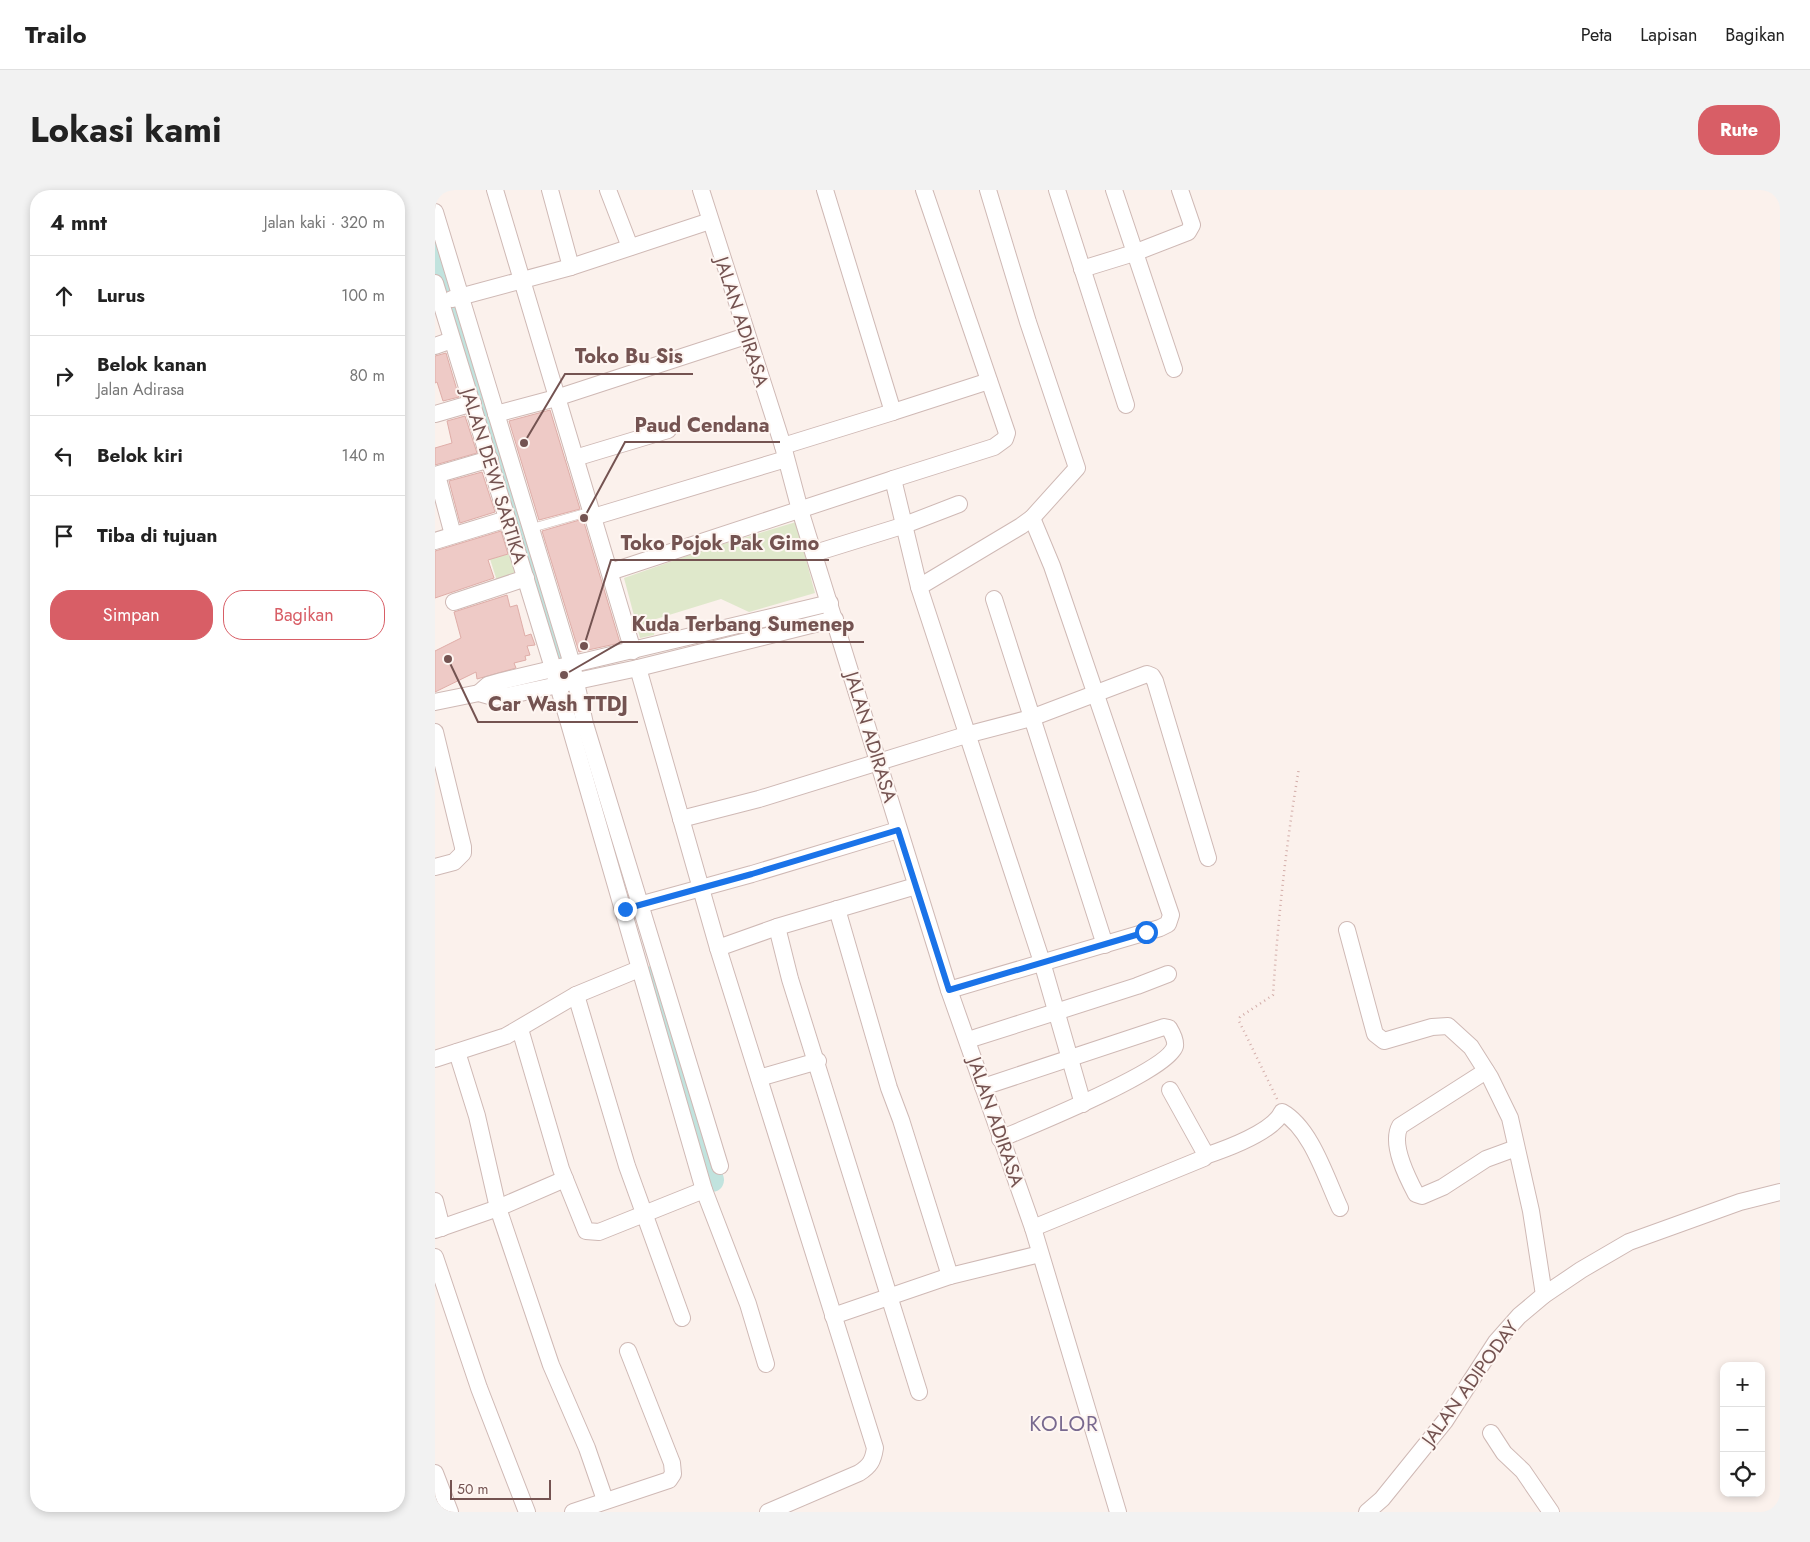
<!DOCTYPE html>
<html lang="id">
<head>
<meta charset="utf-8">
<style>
  :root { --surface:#fff; --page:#f2f2f2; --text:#222; --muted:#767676; --line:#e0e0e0; --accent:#d85e66 }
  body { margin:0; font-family:Jost,sans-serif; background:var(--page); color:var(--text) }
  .controls { position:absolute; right:15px; bottom:15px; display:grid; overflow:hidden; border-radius:10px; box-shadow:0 2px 8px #0003 }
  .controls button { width:45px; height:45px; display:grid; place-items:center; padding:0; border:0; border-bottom:1px solid var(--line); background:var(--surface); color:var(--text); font:25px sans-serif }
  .scale { position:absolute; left:15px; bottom:12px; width:101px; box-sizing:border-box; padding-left:5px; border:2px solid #745351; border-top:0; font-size:14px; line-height:18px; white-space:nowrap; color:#745351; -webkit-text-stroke:4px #fef6f2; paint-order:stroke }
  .stop { position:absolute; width:15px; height:15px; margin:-11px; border:4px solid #1a73e8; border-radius:50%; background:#fff }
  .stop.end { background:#1a73e8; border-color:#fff; box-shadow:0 1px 5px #0008 }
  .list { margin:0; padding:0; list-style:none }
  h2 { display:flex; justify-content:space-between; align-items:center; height:65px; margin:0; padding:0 20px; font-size:21px }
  h2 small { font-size:16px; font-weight:400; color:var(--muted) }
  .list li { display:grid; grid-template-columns:32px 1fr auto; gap:15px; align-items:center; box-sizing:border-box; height:80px; padding:0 20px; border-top:1px solid var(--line) }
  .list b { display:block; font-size:19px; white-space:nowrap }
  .list p { margin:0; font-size:16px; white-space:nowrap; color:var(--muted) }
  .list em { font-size:16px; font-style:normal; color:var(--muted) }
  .actions { display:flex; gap:10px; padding:15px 20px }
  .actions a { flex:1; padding:11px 0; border:1px solid var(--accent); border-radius:20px; text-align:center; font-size:18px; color:var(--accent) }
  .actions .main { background:var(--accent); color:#fff }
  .icon { flex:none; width:28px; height:28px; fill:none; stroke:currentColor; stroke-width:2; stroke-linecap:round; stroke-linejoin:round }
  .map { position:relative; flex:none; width:1345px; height:1322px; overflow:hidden; border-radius:20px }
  header { display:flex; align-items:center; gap:30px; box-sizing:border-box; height:70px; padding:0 25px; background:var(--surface); border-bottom:1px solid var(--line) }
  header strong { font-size:24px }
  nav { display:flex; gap:28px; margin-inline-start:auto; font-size:18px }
  .intro { display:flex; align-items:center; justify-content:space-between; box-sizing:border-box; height:120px; padding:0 30px }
  h1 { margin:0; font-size:35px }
  .button { padding:12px 22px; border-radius:20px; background:var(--accent); color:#fff; font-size:18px; font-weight:700 }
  main { display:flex; gap:30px; padding:0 30px }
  aside { flex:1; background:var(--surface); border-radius:20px; box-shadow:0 2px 8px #0003 }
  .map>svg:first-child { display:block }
  .green { fill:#dfe8cb }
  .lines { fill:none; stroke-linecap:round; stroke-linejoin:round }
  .river { stroke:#c1e3de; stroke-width:24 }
  .building { fill:#eecac6; stroke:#dfada8 }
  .service-casing { stroke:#cfb9b5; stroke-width:9 }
  .minor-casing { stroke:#cfb9b5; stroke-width:18 }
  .path { stroke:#d3ada9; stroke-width:2.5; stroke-dasharray:1 4; stroke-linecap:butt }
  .service { stroke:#fff; stroke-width:8 }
  .minor { stroke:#fff; stroke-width:16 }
  .route { stroke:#1a73e8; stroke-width:6 }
  .labels { text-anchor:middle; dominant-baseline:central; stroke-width:4; stroke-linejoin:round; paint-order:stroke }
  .street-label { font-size:19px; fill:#745351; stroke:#fef6f2 }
  .quarter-label { font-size:21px; letter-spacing:1px; fill:#78698f; stroke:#fef6f2 }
  .leader { fill:none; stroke:#745351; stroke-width:2 }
  .callout-dot { fill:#745351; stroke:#fef6f2; stroke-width:2 }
  .callout-label { font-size:20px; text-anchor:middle; font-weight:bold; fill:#745351; stroke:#fef6f2; stroke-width:4; stroke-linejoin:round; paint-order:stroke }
</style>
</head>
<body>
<header>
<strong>Trailo</strong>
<nav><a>Peta</a><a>Lapisan</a><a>Bagikan</a></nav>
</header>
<div class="intro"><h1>Lokasi kami</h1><a class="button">Rute</a></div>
<main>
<aside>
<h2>4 mnt<small>Jalan kaki · 320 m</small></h2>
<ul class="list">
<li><svg class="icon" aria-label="ahead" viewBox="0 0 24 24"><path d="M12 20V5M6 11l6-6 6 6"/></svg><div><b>Lurus</b></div><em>100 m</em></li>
<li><svg class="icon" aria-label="right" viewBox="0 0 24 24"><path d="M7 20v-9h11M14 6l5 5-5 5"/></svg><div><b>Belok kanan</b><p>Jalan Adirasa</p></div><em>80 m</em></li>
<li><svg class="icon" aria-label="left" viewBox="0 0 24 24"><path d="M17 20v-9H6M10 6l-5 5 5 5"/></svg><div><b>Belok kiri</b></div><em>140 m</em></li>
<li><svg class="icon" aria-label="arrive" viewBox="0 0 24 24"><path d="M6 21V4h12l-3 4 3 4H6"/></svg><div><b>Tiba di tujuan</b></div></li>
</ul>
<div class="actions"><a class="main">Simpan</a><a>Bagikan</a></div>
</aside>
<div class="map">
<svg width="1345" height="1322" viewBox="0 0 1345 1322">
  <rect width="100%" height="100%" fill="#fbf1ec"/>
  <g class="green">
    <polygon points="361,332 380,403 314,422 286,409 221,429 219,445 205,448 189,388 272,359"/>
    <polygon points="78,363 85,386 63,394 55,369"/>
  </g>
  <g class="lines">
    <g class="river">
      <polyline points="0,61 126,469"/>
      <polyline points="220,787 277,990"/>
    </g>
  </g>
  <g class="building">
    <polygon points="11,163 24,207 8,211 2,192 0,193 0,166"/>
    <polygon points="115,220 145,319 104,330 74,231"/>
    <polygon points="30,226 42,263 0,275 0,258 17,253 12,231"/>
    <polygon points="47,282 60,322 25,333 14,291"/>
    <polygon points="148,329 185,453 144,462 107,341"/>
    <polygon points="66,341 73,364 53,370 59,388 0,408 0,361"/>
    <polygon points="72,405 75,417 82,415 90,446 96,444 100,455 92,456 95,465 90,466 91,470 79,473 81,478 42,489 41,482 0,502 0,461 26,448 19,422"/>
  </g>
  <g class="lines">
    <defs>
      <polyline id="service" points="97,338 157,321"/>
      <g id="minor">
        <polyline points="60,0 198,461"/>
        <polyline points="115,0 136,77"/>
        <polyline points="173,0 195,57"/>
        <polyline points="266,0 348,256 365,320 514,800 598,1038 683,1322"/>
        <polyline points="622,0 691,215"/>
        <polyline points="679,0 739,179"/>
        <polyline points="0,22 137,474 150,534 285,976"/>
        <polyline points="647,79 699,63 753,42 757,35 745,0"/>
        <polyline points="0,93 118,478 269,1000 313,1114 331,1174"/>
        <polyline points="17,109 136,77 275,31"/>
        <polyline points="0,156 17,150"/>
        <polyline points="458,222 554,191"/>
        <polyline points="0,224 38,213"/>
        <polyline points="61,224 121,208 311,146"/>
        <polyline points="348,256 458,222 390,0"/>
        <polyline points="140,268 233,240"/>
        <polyline points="0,285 55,269"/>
        <polyline points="2,285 18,345"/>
        <polyline points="458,289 559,257 570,249 572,243 489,0"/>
        <polyline points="158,327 351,269"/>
        <polyline points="0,351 72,329"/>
        <polyline points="380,363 467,336 524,314"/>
        <polyline points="175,382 458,289 484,397 607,772 648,914"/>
        <polyline points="484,397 586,336 597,328 642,278 593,132 553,0"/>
        <polyline points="559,409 670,755"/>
        <polyline points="19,412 91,388"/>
        <path d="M203,478L283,758L440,1258C438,1271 435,1276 424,1283L333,1322"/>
        <polyline points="44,503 53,495 67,491 395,413"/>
        <polyline points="0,512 44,503 58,507 71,506 203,478 400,429"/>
        <polyline points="0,542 28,657 28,663 19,672 0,677"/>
        <polyline points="246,629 324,609 531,545 596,528 712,484 717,486 720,491 773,668"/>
        <polyline points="197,717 317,684 463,640"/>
        <polyline points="402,719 454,898 466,930 515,1086"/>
        <polyline points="342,737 355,789 484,1202"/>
        <polyline points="912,740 940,844 949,851 997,837 1013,836 1036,857 1055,887 1075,928 1096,1021 1109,1105"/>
        <polyline points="283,758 342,737 481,696"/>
        <polyline points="514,800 725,738 733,734 736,725 617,376 597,328"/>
        <polyline points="141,805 192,976 247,1128"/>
        <polyline points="85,839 126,979 151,1041 164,1042 269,1000"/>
        <polyline points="533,850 702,796 733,784"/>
        <polyline points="22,862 42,926 63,1018 116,1175 152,1258 170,1310"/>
        <polyline points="0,869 71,846 141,805 204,779"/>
        <path d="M1051,881L965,936C955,954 972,987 981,1004L987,1006L1008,997L1051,969L1081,958"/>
        <polyline points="324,888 383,871"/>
        <path d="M548,897L729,837L734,838C737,843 741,850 740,856C733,881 593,937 565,949"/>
        <path d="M770,966C791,959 838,942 847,922C876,938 891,988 905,1018"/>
        <polyline points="0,1011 7,1038"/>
        <polyline points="598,1038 769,968 770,963 735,900"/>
        <polyline points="0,1040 63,1018 130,989"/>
        <polyline points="0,1067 44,1198 92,1322"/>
        <polyline points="398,1126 515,1086 605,1064"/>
        <polyline points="1056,1243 1069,1263 1088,1281 1116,1322"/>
        <polyline points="0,1283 15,1322"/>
        <polyline points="138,1322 234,1290 238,1284 237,1273 193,1161"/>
        <polyline points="932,1322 947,1309 1010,1231 1061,1152 1084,1126 1109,1105 1146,1080 1194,1052 1305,1012 1345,1002"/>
      </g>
    </defs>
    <use href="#service" class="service-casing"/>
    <use href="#minor" class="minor-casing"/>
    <path class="path" d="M842,909L804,831L805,827L838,805C843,729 851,654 864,578"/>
    <use href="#service" class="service"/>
    <use href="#minor" class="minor"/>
  </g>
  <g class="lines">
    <polyline class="route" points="190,719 317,684 463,640 514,800 711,742"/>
  </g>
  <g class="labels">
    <g class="street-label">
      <text transform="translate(307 132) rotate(72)">JALAN ADIRASA</text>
      <text transform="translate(59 286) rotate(73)">JALAN DEWI SARTIKA</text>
      <text transform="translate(436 547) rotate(73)">JALAN ADIRASA</text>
      <text transform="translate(561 932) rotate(71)">JALAN ADIRASA</text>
      <text transform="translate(1035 1193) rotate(-54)">JALAN ADIPODAY</text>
    </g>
    <g class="quarter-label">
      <text x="629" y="1234">KOLOR</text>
    </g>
  </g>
  <path class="leader" d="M89 253L130 184H258M149 328L190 252H345M149 456L176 370H394M129 485L186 452H429M13 469L43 532H203"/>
  <g class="callout-dot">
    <circle cx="89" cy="253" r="5"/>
    <circle cx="149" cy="328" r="5"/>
    <circle cx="149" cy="456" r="5"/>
    <circle cx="129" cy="485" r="5"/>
    <circle cx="13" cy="469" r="5"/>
  </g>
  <g class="callout-label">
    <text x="194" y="173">Toko Bu Sis</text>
    <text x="267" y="242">Paud Cendana</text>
    <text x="285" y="360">Toko Pojok Pak Gimo</text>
    <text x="308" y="441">Kuda Terbang Sumenep</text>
    <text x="123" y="521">Car Wash TTDJ</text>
  </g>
</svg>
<div class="controls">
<button>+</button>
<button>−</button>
<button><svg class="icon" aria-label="locate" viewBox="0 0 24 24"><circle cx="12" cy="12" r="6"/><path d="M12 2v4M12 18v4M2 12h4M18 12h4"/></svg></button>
</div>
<div class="scale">50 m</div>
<div class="stop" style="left:711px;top:742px"></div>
<div class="stop end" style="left:190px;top:719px"></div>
</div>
</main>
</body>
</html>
